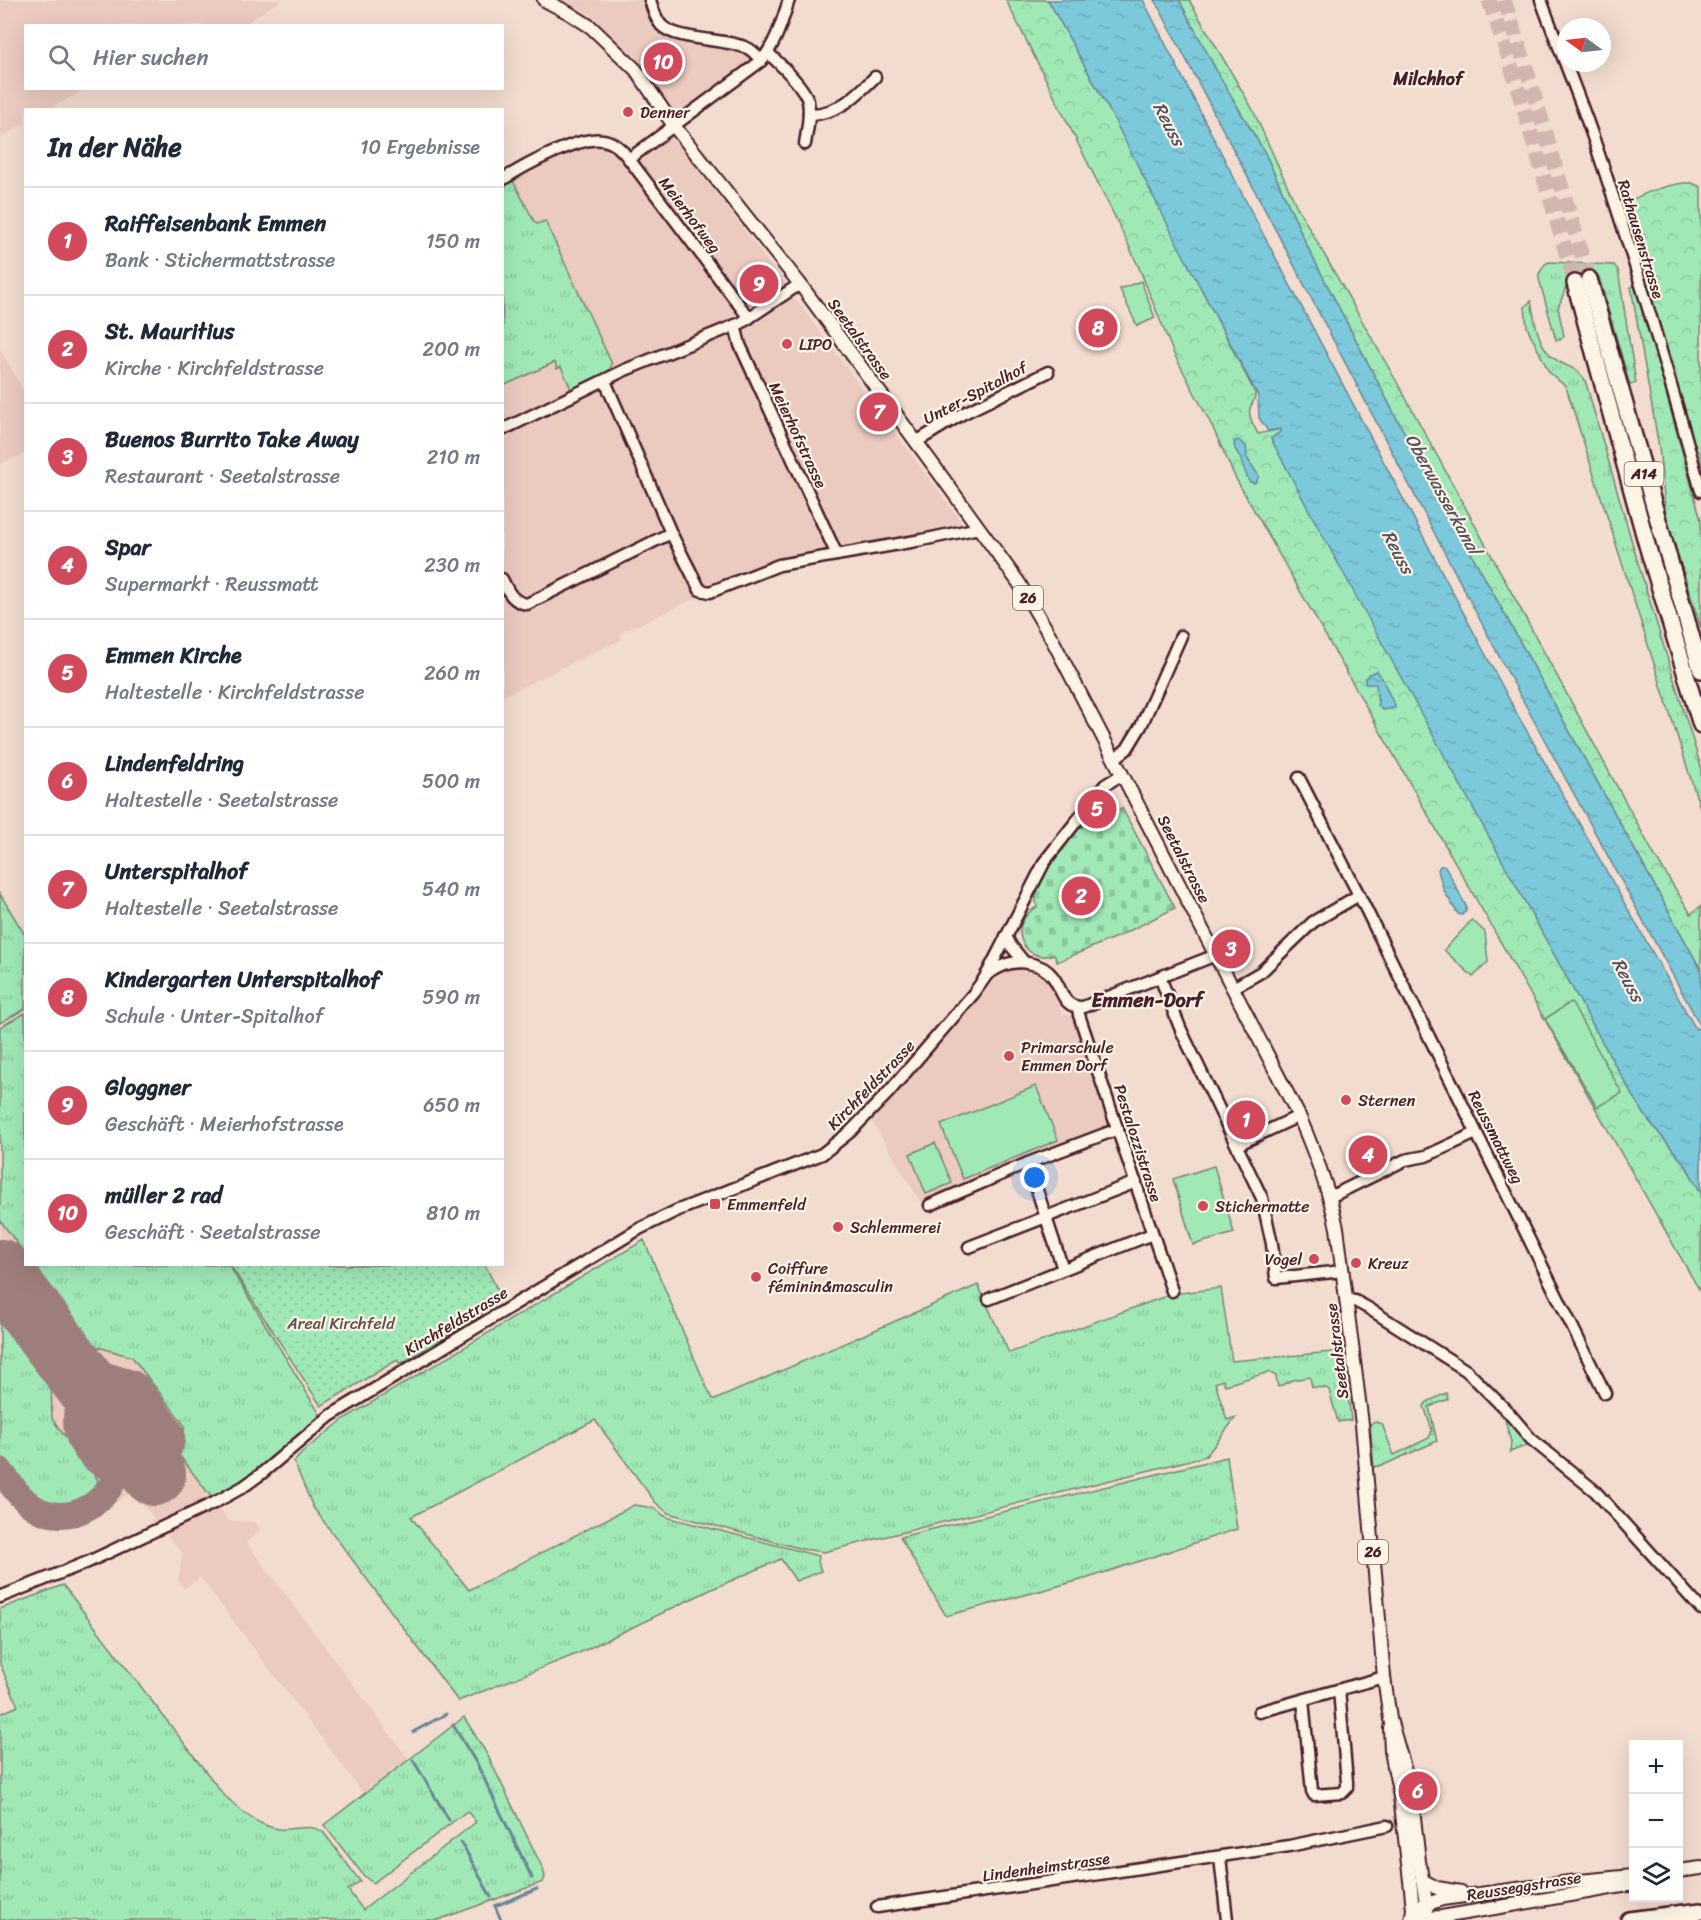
<!DOCTYPE html>
<html lang="de">
<head>
<meta charset="utf-8">
<style>
  :root { --surface:#fff; --page:#f6f6f7; --text:#1f2937; --muted:#747a83; --line:#e0e1e3; --accent:#d1495b }
  body { margin:0; font-family:Sriracha,sans-serif; background:var(--page); color:var(--text) }
  .controls { position:absolute; right:18px; bottom:18px; display:grid; overflow:hidden; border-radius:0px; box-shadow:0 6px 24px #0002 }
  .controls button { width:54px; height:54px; display:grid; place-items:center; padding:0; border:0; border-bottom:2px solid var(--line); background:var(--surface); color:var(--text); font:30px sans-serif }
  .compass { position:absolute; left:1557px; top:18px; width:54px; height:54px; border-radius:50%; background:var(--surface); box-shadow:0 6px 24px #0002; rotate:285deg }
  .you { position:absolute; left:1035px; top:1178px; width:21px; height:21px; margin:-15px; border:4px solid #fff; border-radius:50%; background:#1a73e8; box-shadow:0 0 0 9px #1a73e833 }
  .badge { display:grid; place-items:center; width:39px; height:39px; border-radius:50%; background:var(--accent); color:#fff; font-size:20px; font-weight:700 }
  .pin { position:absolute; translate:-50% -50%; border:3px solid #fff; box-shadow:0 2px 6px #0006 }
  .list { margin:0; padding:0; list-style:none }
  h2 { display:flex; justify-content:space-between; align-items:center; height:78px; margin:0; padding:0 24px; font-size:26px }
  h2 small { font-size:20px; font-weight:400; color:var(--muted) }
  .list li { display:grid; grid-template-columns:39px 1fr auto; gap:18px; align-items:center; box-sizing:border-box; height:108px; padding:0 24px; border-top:2px solid var(--line) }
  .list b { display:block; font-size:22px; white-space:nowrap }
  .list p { margin:0; font-size:20px; white-space:nowrap; color:var(--muted) }
  .list em { font-size:20px; font-style:normal; color:var(--muted) }
  .icon { flex:none; width:33px; height:33px; fill:none; stroke:currentColor; stroke-width:2; stroke-linecap:round; stroke-linejoin:round }
  .map { position:relative; flex:none; width:1701px; height:1920px; overflow:hidden }
  .search { position:absolute; background:var(--surface); box-shadow:0 6px 24px #0002; left:24px; top:24px; width:480px; height:66px; display:flex; align-items:center; gap:15px; box-sizing:border-box; padding:0 21px; border-radius:0px; color:var(--muted); font-size:22px }
  .panel { position:absolute; background:var(--surface); box-shadow:0 6px 24px #0002; left:24px; top:108px; width:480px; height:1158px; border-radius:0px }
  .map>svg:first-child { display:block }
  .built { fill:#ebcac0 }
  .grass { fill:url(#grass-tufts); stroke:#758471; stroke-width:1.5 }
  .forest { fill:url(#forest-crowns); stroke:#758471; stroke-width:1.5 }
  .cemetery { fill:url(#cemetery-stones); stroke:#758471; stroke-width:1.5 }
  .park { fill:#a0e9b7; stroke:#758471; stroke-width:1.5 }
  .garden { fill:url(#garden-dots); stroke:#758471; stroke-width:1.5 }
  .water { fill:url(#water-ripples); stroke:#688595; stroke-width:1.5 }
  .lines { fill:none; stroke-linecap:round; stroke-linejoin:round }
  .stream { stroke:#688595; stroke-width:3 }
  .taxiway { stroke:#9e7e7d; stroke-width:26 }
  .runway { stroke:#9e7e7d; stroke-width:64 }
  .highway-tunnel { stroke:#d0b6ae; stroke-width:15; stroke-dasharray:15 8; stroke-linecap:butt }
  .minor-casing { stroke:#4a1f2b; stroke-width:15 }
  .major-casing { stroke:#4a1f2b; stroke-width:16 }
  .highway-casing { stroke:#4a1f2b; stroke-width:20 }
  .minor { stroke:#fcf5e5; stroke-width:10 }
  .major { stroke:#fcf5e5; stroke-width:12 }
  .highway { stroke:#fcf5e5; stroke-width:15 }
  .poi-dot { fill:#d1495b; stroke:#fcf5e5; stroke-width:2 }
  .labels { text-anchor:middle; dominant-baseline:central; stroke-width:4.5; stroke-linejoin:round; paint-order:stroke }
  .shield { fill:#fcf5e5; stroke:#7f5f63; stroke-width:1.5 }
  .shield-label { font-size:15px; font-weight:bold; fill:#4a1f2b }
  .poi-label { font-size:16px; fill:#4a1f2b; stroke:#fcf5e5; text-anchor:start }
  .street-label { font-size:16px; fill:#4a1f2b; stroke:#fcf5e5 }
  .park-label { font-size:16px; fill:#60524e; stroke:#fcf5e5 }
  .neighbourhood-label { font-size:18px; font-weight:bold; fill:#4a1f2b; stroke:#fcf5e5 }
  .water-label { font-size:18px; font-style:italic; fill:#595260; stroke:#fcf5e5 }
  .quarter-label { font-size:20px; font-weight:bold; fill:#4a1f2b; stroke:#fcf5e5 }
</style>
</head>
<body>
<div class="map">
<svg width="1701" height="1920" viewBox="0 0 1701 1920">
  <defs>
    <pattern id="grass-tufts" width="24" height="20" patternUnits="userSpaceOnUse" patternTransform="scale(1.5)"><rect width="24" height="20" fill="#a0e9b7"/><path d="M3 7l-1-3M5 7V3M7 7l1-3M15 17l-1-3M17 17v-4M19 17l1-3" fill="none" stroke="#8bc79e"/></pattern>
    <pattern id="forest-crowns" width="20" height="18" patternUnits="userSpaceOnUse" patternTransform="scale(1.5)"><rect width="20" height="18" fill="#a0e9b7"/><path d="M2 6a3 3 0 1 1 6 0M12 15a3 3 0 1 1 6 0" fill="none" stroke="#8bc79e"/></pattern>
    <pattern id="cemetery-stones" width="16" height="16" patternUnits="userSpaceOnUse" patternTransform="scale(1.5)"><rect width="16" height="16" fill="#a0e9b7"/><path d="M2 7V4a2 2 0 0 1 4 0v3zM10 15v-3a2 2 0 0 1 4 0v3z" fill="#8bc79e"/></pattern>
    <pattern id="garden-dots" width="8" height="8" patternUnits="userSpaceOnUse" patternTransform="scale(1.5)"><rect width="8" height="8" fill="#a0e9b7"/><path d="M2 2h.1M6 6h.1" fill="none" stroke="#8bc79e" stroke-width="1.8" stroke-linecap="round"/></pattern>
    <pattern id="water-ripples" width="26" height="14" patternUnits="userSpaceOnUse" patternTransform="scale(1.5)"><rect width="26" height="14" fill="#7cc9db"/><path d="M2 4q2-2 4 0t4 0M15 11q2-2 4 0t4 0" fill="none" stroke="#6dacbc"/></pattern>
  </defs>
  <rect width="100%" height="100%" fill="#f2dccf"/>
  <filter id="ink" filterUnits="userSpaceOnUse"><feTurbulence type="fractalNoise" baseFrequency=".0167" numOctaves="2"/><feDisplacementMap in="SourceGraphic" scale="12" xChannelSelector="R" yChannelSelector="G"/><feConvolveMatrix kernelMatrix="1 2 1 2 8 2 1 2 1" color-interpolation-filters="sRGB"/></filter>
  <g filter="url(#ink)">
    <g class="built">
      <polygon points="0,0 281,0 243,25 26,26 26,88 85,89 49,109 26,110 25,123 0,138"/>
      <polygon points="544,0 650,0 663,27 749,48 761,61 674,126 629,62"/>
      <polygon points="666,125 974,539 959,538 777,570 713,598 701,596 620,633 622,639 503,696 502,386 555,362 561,367 573,391 609,371 612,364 545,221 537,224 534,221 512,179 583,137 598,134 608,136 625,146 637,147"/>
      <polygon points="0,348 26,396 25,454 0,464"/>
      <polygon points="1021,967 1032,968 1045,974 1053,987 1062,1013 1076,1018 1115,1126 926,1203 920,1201 871,1120 896,1094 994,980 1008,969"/>
      <polygon points="0,1220 25,1254 26,1264 34,1265 95,1346 132,1357 185,1426 179,1456 229,1521 254,1522 261,1530 246,1542 408,1758 363,1793 200,1577 184,1589 178,1580 183,1554 164,1531 151,1527 153,1517 133,1490 95,1517 63,1527 51,1526 39,1521 22,1512 11,1499 0,1481"/>
    </g>
    <g class="grass">
      <polygon points="512,179 534,221 537,224 545,221 612,364 609,371 572,391 561,367 557,369 555,362 503,386 502,185"/>
      <polygon points="1549,262 1614,265 1618,270 1636,383 1630,385 1599,277 1597,275 1568,282 1558,308 1564,336 1560,340 1556,340 1539,279 1539,274 1545,264"/>
      <path d="M1531,301C1535,321 1538,350 1558,361C1571,369 1575,366 1585,380L1638,563L1701,767V811L1566,387L1549,372L1527,327L1525,307Z"/>
      <polygon points="0,894 25,935 25,1009 0,1023"/>
      <polygon points="25,1013 25,1254 0,1220 0,1027"/>
      <polygon points="644,1240 707,1388 713,1399 717,1399 978,1285 1009,1353 1172,1294 1221,1288 1232,1361 1343,1351 1351,1420 1338,1422 1329,1390 1326,1388 1312,1387 1310,1377 1292,1380 1278,1387 1276,1376 1269,1372 1225,1385 1223,1380 1215,1383 1227,1420 1236,1417 1206,1456 824,1552 802,1549 668,1513 655,1502 595,1420 411,1517 469,1590 634,1505 655,1508 663,1515 670,1518 819,1556 818,1562 821,1571 796,1581 781,1559 712,1589 579,1653 458,1701 313,1507 294,1462 304,1451 344,1419"/>
      <path d="M34,1265H229L321,1416C287,1443 255,1483 212,1498L179,1455L185,1426L132,1357L95,1346Z"/>
      <polygon points="0,1315 51,1382 52,1419 98,1480 96,1486 81,1501 65,1506 45,1504 29,1495 0,1457"/>
      <polygon points="1446,1393 1448,1399 1429,1407 1437,1441 1386,1464 1374,1467 1370,1424 1376,1422 1382,1424 1394,1455 1429,1438 1432,1430 1424,1406 1427,1402"/>
      <polygon points="1503,1412 1529,1443 1528,1445 1510,1452 1511,1442"/>
      <polygon points="1227,1457 1237,1529 1088,1578 946,1616 900,1537"/>
      <path d="M63,1585L223,1794C239,1809 256,1826 279,1829C294,1831 311,1822 324,1833L360,1881L348,1890L363,1910L476,1822L467,1811L373,1883L364,1876L324,1825L464,1717L488,1756L543,1869L545,1877L543,1882L438,1920H0V1801L2,1799L0,1796V1714L18,1706L0,1664V1609Z"/>
    </g>
    <g class="forest">
      <path d="M1006,0H1048L1112,115L1255,393C1256,400 1253,401 1250,408C1248,417 1254,426 1258,434L1281,429V431L1271,439L1615,1065L1646,1117L1686,1166L1701,1193V1293L1235,477L1213,428L1173,352L1140,270L1122,231Z"/>
      <polygon points="1179,0 1189,0 1252,108 1296,205 1402,391 1656,858 1691,914 1701,906 1701,970 1397,419 1309,250 1265,153 1221,79"/>
      <path d="M1684,183H1692L1701,187V474L1623,213V208C1632,195 1668,185 1684,183Z"/>
      <polygon points="1636,285 1701,520 1701,628 1666,517 1659,447 1631,287"/>
    </g>
    <path class="cemetery" d="M1122,808L1175,908L1121,935L1057,962L1054,954C1023,966 1005,923 1037,907L1035,895L1047,869L1076,830Z"/>
    <g class="park">
      <polygon points="1141,281 1155,318 1137,326 1120,289"/>
      <polygon points="1472,920 1485,932 1488,962 1473,977 1444,950"/>
      <polygon points="1571,1002 1622,1093 1597,1107 1545,1019"/>
      <polygon points="1036,1086 1058,1140 963,1179 941,1125"/>
      <polygon points="935,1143 952,1183 926,1194 910,1154"/>
      <polygon points="1214,1166 1234,1233 1193,1245 1173,1179"/>
    </g>
    <polygon class="garden" points="230,1265 485,1265 501,1297 480,1310 482,1315 400,1364 397,1360 321,1406"/>
    <g class="water">
      <polygon points="1048,0 1143,0 1252,213 1516,712 1692,1022 1696,1029 1699,1028 1700,1025 1502,662 1155,0 1179,0 1221,79 1265,153 1309,250 1397,419 1701,970 1701,1193 1686,1166 1646,1117 1615,1065 1313,518 1271,439 1281,431 1281,429 1268,431 1259,418 1258,396 1179,247 1112,115"/>
      <polygon points="1238,440 1246,446 1247,458 1259,476 1255,483 1250,482 1247,477 1240,457 1235,449 1234,442"/>
      <path d="M1377,671C1386,681 1387,694 1395,705V708L1382,710L1378,705L1376,684H1365V679L1369,674Z"/>
      <polygon points="1440,866 1445,866 1466,906 1466,911 1462,915 1458,914 1444,891 1438,870"/>
    </g>
    <g class="lines">
      <g class="stream">
        <polyline points="453,1725 477,1764 532,1878"/>
        <polyline points="413,1732 446,1714"/>
        <polyline points="413,1760 449,1820"/>
        <polyline points="461,1842 491,1897"/>
        <polyline points="501,1920 495,1906 537,1889"/>
      </g>
      <g class="taxiway">
        <path d="M68,1361L79,1367L132,1383L138,1387L172,1433C174,1444 167,1454 159,1460C147,1470 129,1474 115,1470C88,1462 72,1438 77,1410C79,1398 85,1387 79,1374"/>
        <path d="M0,1470C11,1484 22,1502 39,1510C77,1528 120,1494 121,1454C122,1440 115,1427 110,1414"/>
      </g>
      <polyline class="runway" points="0,1271 154,1474"/>
      <g class="highway-tunnel">
        <polyline points="1489,0 1509,59 1575,283"/>
        <polyline points="1504,0 1522,54 1589,279"/>
      </g>
      <defs>
        <g id="minor">
          <path d="M650,0C653,9 655,18 661,25C676,41 725,38 747,48C753,50 757,56 761,61"/>
          <path d="M1541,0C1558,46 1577,91 1593,137C1633,253 1668,372 1701,491"/>
          <path d="M768,53C779,63 804,86 808,101C811,115 807,130 805,144"/>
          <path d="M809,114C837,115 856,96 875,77"/>
          <polyline points="629,159 749,318"/>
          <path d="M502,180C522,167 580,135 603,140C615,142 622,150 629,159L761,61C776,44 782,21 789,0"/>
          <polyline points="735,325 740,345 837,555"/>
          <polyline points="605,381 671,533 700,590 710,592 779,565 922,540 979,528"/>
          <polyline points="502,430 625,370 741,323 800,284"/>
          <polyline points="916,442 962,414 1048,372"/>
          <path d="M502,579C508,591 512,602 527,604L671,533"/>
          <polyline points="1114,759 1127,749 1141,726 1181,636"/>
          <polyline points="1299,778 1359,895 1605,1393"/>
          <polyline points="1006,936 1011,946 1024,962"/>
          <path d="M986,975C991,972 997,968 1002,966C1018,959 1042,962 1053,977C1063,990 1062,1008 1083,1007L1216,955"/>
          <polyline points="1160,977 1181,1030 1262,1198 1272,1244 1276,1278 1343,1271"/>
          <polyline points="1233,988 1261,972 1313,922 1359,895"/>
          <polyline points="1078,1007 1079,1015 1172,1291"/>
          <polyline points="1237,1145 1299,1116"/>
          <polyline points="1028,1163 1063,1269"/>
          <polyline points="1330,1197 1405,1160 1426,1156 1476,1133"/>
          <polyline points="930,1205 1028,1163 1118,1129"/>
          <polyline points="969,1247 1136,1182"/>
          <polyline points="989,1299 1152,1234"/>
          <polyline points="1347,1300 1355,1301 1368,1308 1467,1371 1509,1413 1531,1439 1595,1491 1701,1609"/>
          <polyline points="0,1597 88,1562 214,1503 243,1487 261,1474 330,1416 639,1229 676,1211 822,1154 851,1131 888,1093 974,993 986,976 1045,861 1105,785 1121,775"/>
          <polyline points="1303,1700 1312,1791 1314,1795 1342,1793 1347,1788 1347,1782 1339,1690"/>
          <polyline points="1259,1712 1384,1677"/>
          <polyline points="1220,1857 1227,1920"/>
          <polyline points="877,1907 1289,1846 1387,1826"/>
        </g>
        <g id="major">
          <path d="M544,0L569,13L591,27L636,70L674,126L800,284L934,466L1019,583L1053,641L1299,1116C1315,1153 1329,1189 1337,1228L1362,1424L1384,1677L1390,1719L1411,1792L1419,1861L1425,1896L1427,1920"/>
          <polyline points="1390,1728 1391,1751 1400,1796 1411,1889 1413,1910 1411,1920"/>
          <polyline points="1678,1871 1701,1868"/>
          <polyline points="1422,1880 1437,1888 1461,1892"/>
          <polyline points="1419,1907 1442,1899 1569,1882 1633,1876"/>
          <polyline points="1413,1910 1427,1918 1442,1917 1634,1884"/>
        </g>
        <g id="highway">
          <polyline points="1589,279 1701,670"/>
          <polyline points="1575,283 1647,545 1701,725"/>
          <polyline points="1629,1920 1701,1911"/>
        </g>
      </defs>
      <use href="#minor" class="minor-casing"/>
      <use href="#major" class="major-casing"/>
      <use href="#highway" class="highway-casing"/>
      <use href="#minor" class="minor"/>
      <use href="#major" class="major"/>
      <use href="#highway" class="highway"/>
    </g>
  </g>
  <g class="poi-dot">
    <circle cx="628" cy="112" r="6"/>
    <circle cx="787" cy="344" r="6"/>
    <circle cx="1009" cy="1056" r="6"/>
    <circle cx="1346" cy="1100" r="6"/>
    <rect x="709" y="1198" width="12" height="12" rx="3"/>
    <circle cx="1203" cy="1206" r="6"/>
    <circle cx="838" cy="1227" r="6"/>
    <circle cx="1314" cy="1259" r="6"/>
    <circle cx="1356" cy="1263" r="6"/>
    <circle cx="756" cy="1277" r="6"/>
  </g>
  <g class="labels">
    <g class="shield">
      <rect x="1624.5" y="462" width="39" height="24" rx="4.5"/>
      <rect x="1013" y="586" width="30" height="24" rx="4.5"/>
      <rect x="1358" y="1540" width="30" height="24" rx="4.5"/>
    </g>
    <g class="shield-label">
      <text x="1644" y="474">A14</text>
      <text x="1028" y="598">26</text>
      <text x="1373" y="1552">26</text>
    </g>
    <g class="poi-label">
      <text x="640" y="112">Denner</text>
      <text x="799" y="344">LIPO</text>
      <text x="1021" y="1047">Primarschule<tspan x="1021" dy="18">Emmen Dorf</tspan></text>
      <text x="1358" y="1100">Sternen</text>
      <text x="727" y="1204">Emmenfeld</text>
      <text x="1215" y="1206">Stichermatte</text>
      <text x="850" y="1227">Schlemmerei</text>
      <text x="1302" y="1259" text-anchor="end">Vogel</text>
      <text x="1368" y="1263">Kreuz</text>
      <text x="768" y="1268">Coiffure<tspan x="768" dy="18">féminin&amp;masculin</tspan></text>
    </g>
    <g class="street-label">
      <text transform="translate(690 215) rotate(53)">Meierhofweg</text>
      <text transform="translate(1641 239) rotate(73)">Rathausenstrasse</text>
      <text transform="translate(860 339) rotate(54)">Seetalstrasse</text>
      <text transform="translate(975 393) rotate(-28)">Unter-Spitalhof</text>
      <text transform="translate(798 435) rotate(65)">Meierhofstrasse</text>
      <text transform="translate(1184 859) rotate(63)">Seetalstrasse</text>
      <text transform="translate(871 1085) rotate(-46)">Kirchfeldstrasse</text>
      <text transform="translate(1496 1137) rotate(63)">Reussmattweg</text>
      <text transform="translate(1138 1143) rotate(72)">Pestalozzistrasse</text>
      <text transform="translate(456 1321) rotate(-31)">Kirchfeldstrasse</text>
      <text transform="translate(1337 1351) rotate(-97)">Seetalstrasse</text>
      <text transform="translate(1046 1867) rotate(-8)">Lindenheimstrasse</text>
      <text transform="translate(1524 1886) rotate(-9)">Reusseggstrasse</text>
    </g>
    <g class="park-label">
      <text x="341" y="1323">Areal Kirchfeld</text>
    </g>
    <g class="neighbourhood-label">
      <text x="1428" y="79">Milchhof</text>
    </g>
    <g class="water-label">
      <text transform="translate(1169 124) rotate(62)">Reuss</text>
      <text transform="translate(1443 494) rotate(61)">Oberwasserkanal</text>
      <text transform="translate(1398 552) rotate(62)">Reuss</text>
      <text transform="translate(1628 980) rotate(62)">Reuss</text>
    </g>
    <g class="quarter-label">
      <text x="1147" y="1000">Emmen-Dorf</text>
    </g>
  </g>
</svg>
<div class="controls">
<button>+</button>
<button>−</button>
<button><svg class="icon" aria-label="layers" viewBox="0 0 24 24"><path d="M12 4l9 5-9 5-9-5zM3 14l9 5 9-5"/></svg></button>
</div>
<svg class="compass" viewBox="-18 -18 36 36"><path d="M0-13l5 13h-10z" fill="#e53935"/><path d="M0 13l5-13h-10z" fill="#747a83"/></svg>
<div class="you"></div>
<div class="pin badge" style="left:1246px;top:1120px">1</div>
<div class="pin badge" style="left:1081px;top:896px">2</div>
<div class="pin badge" style="left:1231px;top:949px">3</div>
<div class="pin badge" style="left:1368px;top:1155px">4</div>
<div class="pin badge" style="left:1097px;top:809px">5</div>
<div class="pin badge" style="left:1418px;top:1791px">6</div>
<div class="pin badge" style="left:879px;top:412px">7</div>
<div class="pin badge" style="left:1098px;top:328px">8</div>
<div class="pin badge" style="left:759px;top:284px">9</div>
<div class="pin badge" style="left:663px;top:62px">10</div>
<div class="search"><svg class="icon" aria-label="search" viewBox="0 0 24 24"><circle cx="10" cy="10" r="6"/><path d="M15 15l6 6"/></svg>Hier suchen</div>
<section class="panel">
<h2>In der Nähe<small>10 Ergebnisse</small></h2>
<ul class="list">
<li><span class="badge">1</span><div><b>Raiffeisenbank Emmen</b><p>Bank · Stichermattstrasse</p></div><em>150 m</em></li>
<li><span class="badge">2</span><div><b>St. Mauritius</b><p>Kirche · Kirchfeldstrasse</p></div><em>200 m</em></li>
<li><span class="badge">3</span><div><b>Buenos Burrito Take Away</b><p>Restaurant · Seetalstrasse</p></div><em>210 m</em></li>
<li><span class="badge">4</span><div><b>Spar</b><p>Supermarkt · Reussmatt</p></div><em>230 m</em></li>
<li><span class="badge">5</span><div><b>Emmen Kirche</b><p>Haltestelle · Kirchfeldstrasse</p></div><em>260 m</em></li>
<li><span class="badge">6</span><div><b>Lindenfeldring</b><p>Haltestelle · Seetalstrasse</p></div><em>500 m</em></li>
<li><span class="badge">7</span><div><b>Unterspitalhof</b><p>Haltestelle · Seetalstrasse</p></div><em>540 m</em></li>
<li><span class="badge">8</span><div><b>Kindergarten Unterspitalhof</b><p>Schule · Unter-Spitalhof</p></div><em>590 m</em></li>
<li><span class="badge">9</span><div><b>Gloggner</b><p>Geschäft · Meierhofstrasse</p></div><em>650 m</em></li>
<li><span class="badge">10</span><div><b>müller 2 rad</b><p>Geschäft · Seetalstrasse</p></div><em>810 m</em></li>
</ul>
</section>
</div>
</body>
</html>
